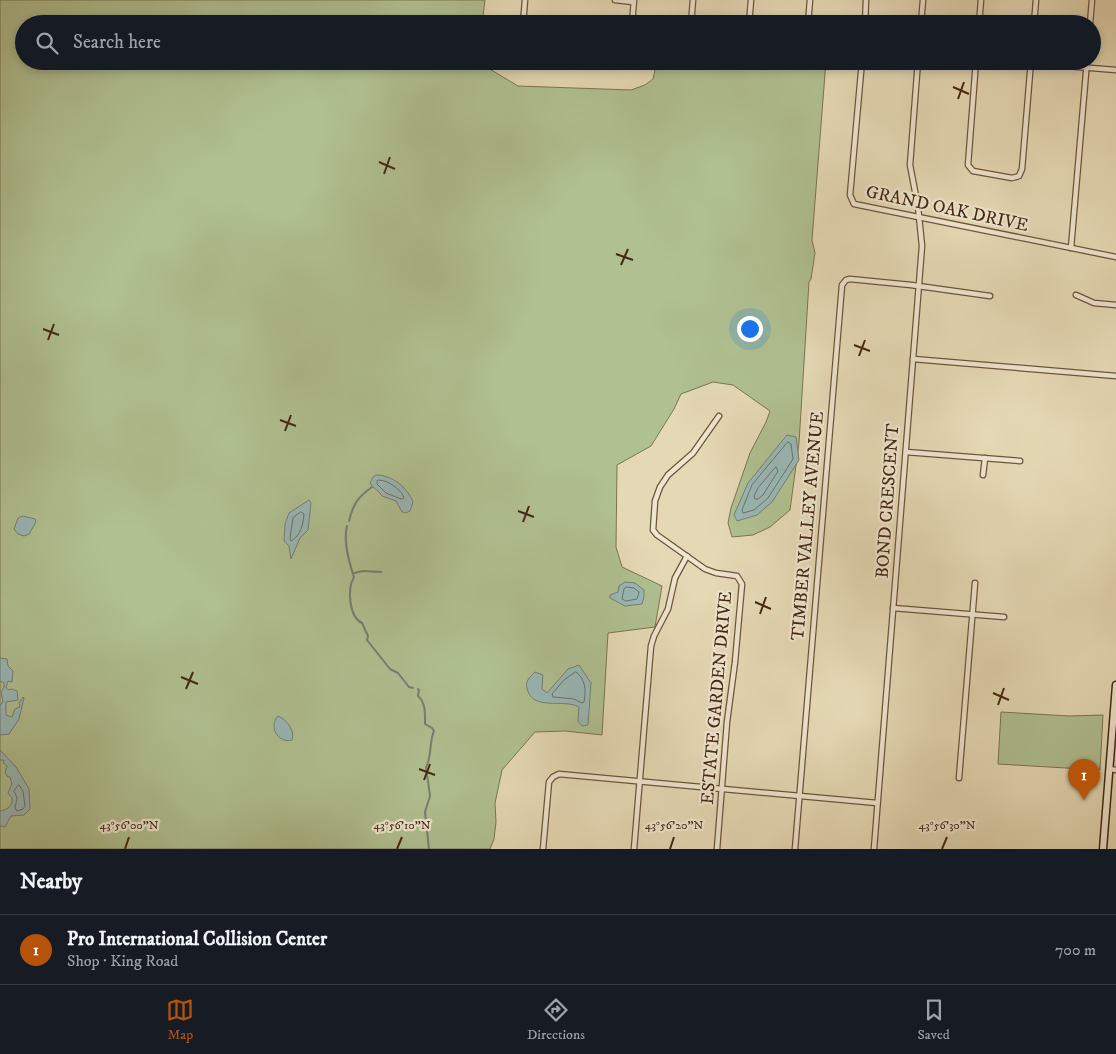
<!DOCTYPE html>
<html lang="en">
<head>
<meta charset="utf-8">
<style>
  :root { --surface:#171b24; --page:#20242c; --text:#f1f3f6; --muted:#9ea1a6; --line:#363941; --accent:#b45309 }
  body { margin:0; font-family:"IM FELL DW Pica",serif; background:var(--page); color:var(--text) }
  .you { position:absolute; left:749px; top:328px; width:18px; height:18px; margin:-12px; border:4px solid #fff; border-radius:50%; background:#1a73e8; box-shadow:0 0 0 8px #1a73e833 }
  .badge { display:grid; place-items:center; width:32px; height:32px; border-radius:50%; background:var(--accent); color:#fff; font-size:16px; font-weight:700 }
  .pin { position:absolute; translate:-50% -41px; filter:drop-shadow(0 1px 2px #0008) }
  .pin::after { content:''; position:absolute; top:26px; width:18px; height:15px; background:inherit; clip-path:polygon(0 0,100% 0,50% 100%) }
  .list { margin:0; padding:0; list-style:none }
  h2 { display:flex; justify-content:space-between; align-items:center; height:65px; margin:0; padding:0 20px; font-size:21px }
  h2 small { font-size:16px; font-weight:400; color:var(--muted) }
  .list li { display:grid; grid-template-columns:32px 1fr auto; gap:15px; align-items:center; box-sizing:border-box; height:70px; padding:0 20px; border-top:1px solid var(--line) }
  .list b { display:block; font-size:19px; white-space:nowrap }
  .list p { margin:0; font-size:16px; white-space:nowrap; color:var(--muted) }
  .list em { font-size:16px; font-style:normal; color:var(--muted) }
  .icon { flex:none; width:28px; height:28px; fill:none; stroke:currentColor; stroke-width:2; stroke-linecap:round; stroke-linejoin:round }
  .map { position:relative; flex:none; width:1116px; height:849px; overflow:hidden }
  .search { position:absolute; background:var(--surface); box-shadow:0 2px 8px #0003; left:15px; right:15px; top:15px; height:55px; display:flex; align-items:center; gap:12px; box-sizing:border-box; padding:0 18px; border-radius:28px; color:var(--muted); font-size:19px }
  .sheet { height:135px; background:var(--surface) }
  nav { display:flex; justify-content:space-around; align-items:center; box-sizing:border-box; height:70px; border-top:1px solid var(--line); background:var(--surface); font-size:14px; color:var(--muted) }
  nav a { display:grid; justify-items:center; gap:2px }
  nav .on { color:var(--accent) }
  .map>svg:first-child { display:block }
  .green { fill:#b0c091; stroke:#7b7452 }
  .water { fill:#99b8b7; stroke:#787e75 }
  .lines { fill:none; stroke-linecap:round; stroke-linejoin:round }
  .shore { stroke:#707065; stroke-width:1 }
  .stream { stroke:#787e75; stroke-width:2 }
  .street-casing { stroke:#6e543c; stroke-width:7 }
  .secondary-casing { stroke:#462713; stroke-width:9 }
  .street { stroke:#eee6cf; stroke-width:4.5 }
  .secondary { stroke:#eee6cf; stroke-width:6 }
  .ticks { fill:none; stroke:#462713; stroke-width:2 }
  .labels { text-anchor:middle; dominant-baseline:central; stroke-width:4.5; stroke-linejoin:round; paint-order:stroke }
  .street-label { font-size:18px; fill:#462713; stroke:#eee6cf }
  .ticks-label { font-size:12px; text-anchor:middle; fill:#462713; stroke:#eee6cf; stroke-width:4.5; stroke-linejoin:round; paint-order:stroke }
</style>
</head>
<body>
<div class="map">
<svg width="1116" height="849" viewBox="0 0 1116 849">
  <rect width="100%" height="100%" fill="#e5d9b5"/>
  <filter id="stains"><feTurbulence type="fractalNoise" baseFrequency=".004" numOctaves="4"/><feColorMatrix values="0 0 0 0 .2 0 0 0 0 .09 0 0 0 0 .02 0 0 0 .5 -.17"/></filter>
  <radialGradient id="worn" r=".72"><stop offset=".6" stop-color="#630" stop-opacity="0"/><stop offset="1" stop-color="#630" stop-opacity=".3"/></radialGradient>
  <g class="green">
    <polygon points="0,0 485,0 482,24 24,24 24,61 486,61 488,68 518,86 631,90 645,85 653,79 657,61 826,61 812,240 815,253 811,279 809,282 799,443 790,510 770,527 753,535 732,537 728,523 731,508 750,453 766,422 770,411 733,385 713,382 681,394 674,409 651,446 617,465 616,547 622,567 662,586 655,627 608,633 602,735 565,731 535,732 502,770 495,803 496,822 494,839 490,849 0,849"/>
    <polygon points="1001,712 1069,716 1103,715 1100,770 998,764"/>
  </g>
  <g class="water">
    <polygon points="787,435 796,437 799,460 772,502 757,515 737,521 734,515 748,483"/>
    <path d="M376,475C392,475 407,487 413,502L410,511L406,513L402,512L396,501L382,496C379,490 373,489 370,483L373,477Z"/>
    <polygon points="309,500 311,503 308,530 300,538 291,559 289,546 284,541 285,524 289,513"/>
    <polygon points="23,516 35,519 36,522 29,534 24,536 18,534 14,529 18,518"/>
    <polygon points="625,582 635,583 644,590 644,597 642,604 625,606 610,598 610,595 618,592 619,586"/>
    <polygon points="0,658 7,659 8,666 13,671 12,682 8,681 6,687 8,690 12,689 17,691 18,700 6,702 6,715 12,717 15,709 20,707 19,703 23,697 24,698 19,719 9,734 0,735 0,705 3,702 1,692 4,687 4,683 0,681"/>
    <path d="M579,665L591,683L588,725L582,726L578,721L579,707C563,698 532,712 527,688C525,681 530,677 535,672L543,675L542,689L547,693L568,669Z"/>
    <path d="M278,716C287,720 295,730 292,740C278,744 268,726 278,716Z"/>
    <path d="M0,750L16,767L29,789L30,809L24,815L11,816L5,827L0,826V811C7,810 13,806 12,798L8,793L12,784L10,777H8L5,773L7,766L3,763L4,760H0Z"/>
  </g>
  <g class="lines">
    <g class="shore">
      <polygon points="788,442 791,444 793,459 768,498 754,510 743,513 742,510 752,485"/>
      <polygon points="776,467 778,471 763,495 758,499 755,499 754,496 758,488"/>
      <path d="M379,480C388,480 402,490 404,498L401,499L386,493L377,484V481Z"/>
      <path d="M301,512L304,514C303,525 301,535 291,541L290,538L293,518Z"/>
      <polygon points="627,587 634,588 639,592 637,599 626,601 622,599 624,589"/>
      <path d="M576,672C586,679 586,691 584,702L582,703L574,699L553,697L552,694L564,680Z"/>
      <polygon points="19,785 23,791 25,806 23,809 17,811 15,808 17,798 14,791"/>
    </g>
    <g class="stream">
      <path d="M349,521C353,504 358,497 372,487"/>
      <path d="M347,526C343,542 349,562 354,577C347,589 349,617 362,623L368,636L367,640L390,669L398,673L409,687L413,688"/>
      <polyline points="354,573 363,571 381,572"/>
      <path d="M418,689L419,690L418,696C426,703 425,714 425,724L432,728L434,731C429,742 432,757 426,767L430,796L425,812L429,849"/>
    </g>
    <defs>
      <g id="street">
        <polyline points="615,0 633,2"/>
        <polyline points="523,24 525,0"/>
        <polyline points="632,24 634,0"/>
        <polyline points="691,24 693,0"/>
        <polyline points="749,24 751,0"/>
        <polyline points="808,24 810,0"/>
        <polyline points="865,24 866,0"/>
        <polyline points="921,24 923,0"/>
        <polyline points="979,24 981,0"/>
        <polyline points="1034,24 1036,0"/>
        <polyline points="1090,24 1092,0"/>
        <polyline points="862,61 850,195 854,204 1116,257"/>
        <polyline points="976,61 968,165 973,171 1012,178 1019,176 1022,169 1031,61"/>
        <polyline points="1005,61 1116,70"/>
        <polyline points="1071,248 1087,61"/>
        <polyline points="1076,295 1094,303 1116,305"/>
        <polyline points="913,359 1116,376"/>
        <polyline points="906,452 1020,461"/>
        <polyline points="983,475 985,458"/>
        <polyline points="893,608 1004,617"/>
        <polyline points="1110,769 1116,770"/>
        <polyline points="959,778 975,583"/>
        <polyline points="543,849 549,782 553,777 559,774 877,803"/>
        <polyline points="634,849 651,646 654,636 668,609 675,578 687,556"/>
        <polyline points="717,849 727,722 735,662 742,584 737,576 716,573 705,569 657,535 653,530 655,501 660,487 668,475 693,453 719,416"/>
        <polyline points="795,849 842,285 846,280 850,279 911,285 990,296"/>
        <polyline points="874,849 922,246 918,207 910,165 918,61"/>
      </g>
      <polyline id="secondary" points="1103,849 1116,685"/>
    </defs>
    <use href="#street" class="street-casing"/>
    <use href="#secondary" class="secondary-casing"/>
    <use href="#street" class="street"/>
    <use href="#secondary" class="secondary"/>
  </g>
  <path class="ticks" d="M953,87L969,94M958,99L964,82M379,162L395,169M384,174L390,157M616,254L633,260M621,265L628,249M43,329L59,335M48,340L54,324M854,345L870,351M859,356L865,340M280,420L296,426M285,431L291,415M518,511L534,517M523,522L529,506M755,602L771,609M760,614L766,597M181,677L198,684M186,689L193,672M993,693L1009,700M998,705L1004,688M419,769L435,775M424,780L430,764M125,849L129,837M397,849L402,837M670,849L674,837M942,849L947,837"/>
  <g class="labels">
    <g class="street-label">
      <text transform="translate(947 209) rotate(12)">GRAND OAK DRIVE</text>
      <text transform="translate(888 501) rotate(-86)">BOND CRESCENT</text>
      <text transform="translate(808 526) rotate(-85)">TIMBER VALLEY AVENUE</text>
      <text transform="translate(717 698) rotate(-85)">ESTATE GARDEN DRIVE</text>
    </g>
  </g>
  <g class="ticks-label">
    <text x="129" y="829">43°56'00"N</text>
    <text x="402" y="829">43°56'10"N</text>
    <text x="674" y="829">43°56'20"N</text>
    <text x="947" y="829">43°56'30"N</text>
  </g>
  <rect width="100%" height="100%" filter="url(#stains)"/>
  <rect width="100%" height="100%" fill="url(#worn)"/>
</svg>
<div class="you"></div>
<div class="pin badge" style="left:1084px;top:800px">1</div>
<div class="search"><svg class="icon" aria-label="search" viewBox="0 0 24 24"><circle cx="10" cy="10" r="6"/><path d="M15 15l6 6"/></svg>Search here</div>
</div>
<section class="sheet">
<h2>Nearby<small></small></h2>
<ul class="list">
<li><span class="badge">1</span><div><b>Pro International Collision Center</b><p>Shop · King Road</p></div><em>700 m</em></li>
</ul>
</section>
<nav>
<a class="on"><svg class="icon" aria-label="map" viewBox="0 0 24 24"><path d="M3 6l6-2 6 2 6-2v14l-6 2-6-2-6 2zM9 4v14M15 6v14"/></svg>Map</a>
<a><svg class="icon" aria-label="directions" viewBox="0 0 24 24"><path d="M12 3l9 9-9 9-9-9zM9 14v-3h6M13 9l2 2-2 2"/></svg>Directions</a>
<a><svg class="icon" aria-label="saved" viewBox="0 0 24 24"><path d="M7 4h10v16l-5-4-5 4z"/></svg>Saved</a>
</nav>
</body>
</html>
